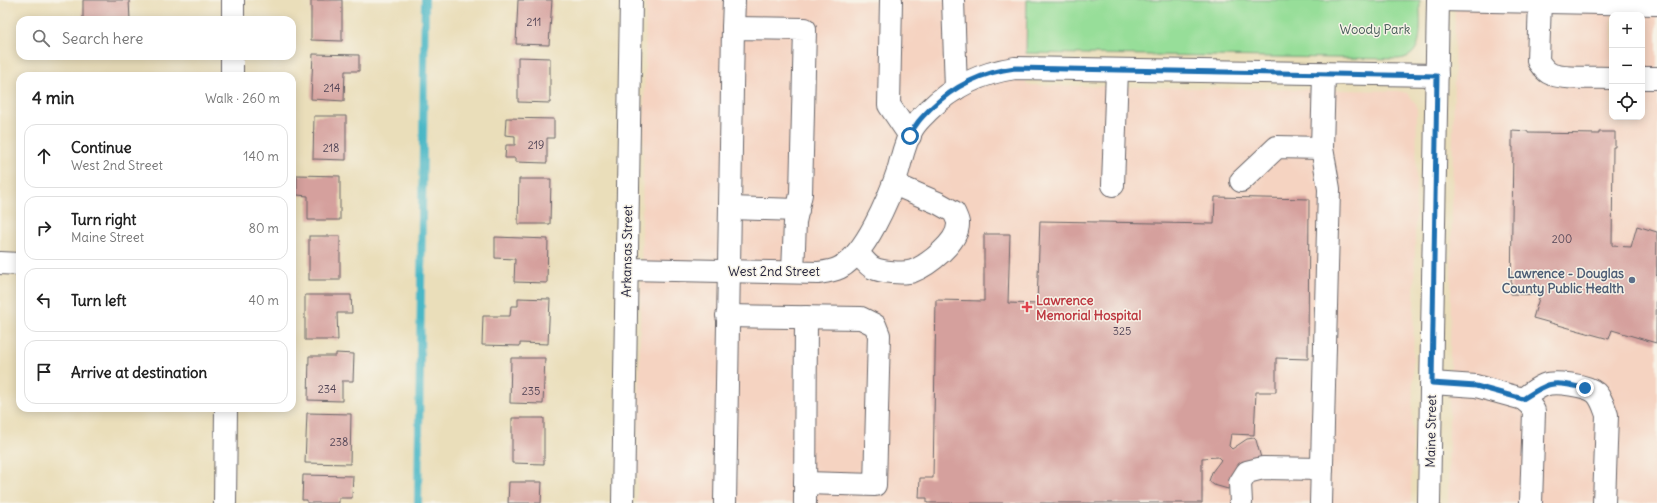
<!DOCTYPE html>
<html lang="en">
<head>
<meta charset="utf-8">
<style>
  :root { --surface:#fff; --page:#f2f2f2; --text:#222; --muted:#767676; --line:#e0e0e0 }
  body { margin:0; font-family:Delius,sans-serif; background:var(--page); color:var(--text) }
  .controls { position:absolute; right:12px; top:12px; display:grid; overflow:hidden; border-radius:8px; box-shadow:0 2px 10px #0003 }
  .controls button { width:36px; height:36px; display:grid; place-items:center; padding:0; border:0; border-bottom:1px solid var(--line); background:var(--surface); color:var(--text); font:20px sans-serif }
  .stop { position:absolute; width:12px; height:12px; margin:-9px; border:3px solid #1f6fb2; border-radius:50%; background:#fff }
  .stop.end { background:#1f6fb2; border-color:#fff; box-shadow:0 1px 4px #0008 }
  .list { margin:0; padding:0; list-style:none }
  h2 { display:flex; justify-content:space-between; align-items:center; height:52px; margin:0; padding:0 16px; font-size:17px }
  h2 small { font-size:13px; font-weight:400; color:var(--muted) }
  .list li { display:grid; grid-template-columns:26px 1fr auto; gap:12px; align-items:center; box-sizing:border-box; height:64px; margin:0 8px 8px; padding:0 8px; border:1px solid var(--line); border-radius:12px }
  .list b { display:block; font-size:15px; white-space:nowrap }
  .list p { margin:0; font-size:13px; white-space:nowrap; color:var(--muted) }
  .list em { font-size:13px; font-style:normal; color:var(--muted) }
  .icon { flex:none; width:22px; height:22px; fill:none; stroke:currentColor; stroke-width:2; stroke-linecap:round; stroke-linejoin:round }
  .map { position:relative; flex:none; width:1657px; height:503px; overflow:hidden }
  .search { position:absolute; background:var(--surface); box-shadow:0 2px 10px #0003; left:16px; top:16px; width:280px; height:44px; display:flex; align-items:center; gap:10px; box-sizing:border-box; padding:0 14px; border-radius:12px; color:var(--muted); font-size:15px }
  .panel { position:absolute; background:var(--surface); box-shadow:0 2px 10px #0003; left:16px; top:72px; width:280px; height:340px; border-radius:12px }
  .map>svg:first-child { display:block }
  .built { fill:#f5d3c1; fill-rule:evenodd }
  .green { fill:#97de99; stroke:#5c806a }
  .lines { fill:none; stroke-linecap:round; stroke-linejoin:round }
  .stream { stroke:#4ab7c6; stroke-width:8 }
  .building { fill:#d5a09d }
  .minor-casing { stroke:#686467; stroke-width:24 }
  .minor { stroke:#fff; stroke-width:22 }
  .route { stroke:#1f6fb2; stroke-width:5 }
  .service-dot { fill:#5c6f8a; stroke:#f7f3e8; stroke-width:1.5 }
  .health-dot { fill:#e0444e; stroke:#f7f3e8; stroke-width:1.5 }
  .labels { text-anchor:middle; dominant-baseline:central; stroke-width:3; stroke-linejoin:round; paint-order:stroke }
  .number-label { font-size:11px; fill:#4f4254 }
  .park-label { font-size:13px; fill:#455a57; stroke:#f7f3e8 }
  .street-label { font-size:13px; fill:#22223b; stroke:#f7f3e8 }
  .service-label { font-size:13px; font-weight:bold; fill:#4e5e75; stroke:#f7f3e8; text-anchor:end }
  .health-label { font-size:13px; font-weight:bold; fill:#be3a42; stroke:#f7f3e8; text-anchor:start }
</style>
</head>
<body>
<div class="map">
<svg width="1657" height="503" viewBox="0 0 1657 503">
  <rect width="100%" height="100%" fill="#f7f3e8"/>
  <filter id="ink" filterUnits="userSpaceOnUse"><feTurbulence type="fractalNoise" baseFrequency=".025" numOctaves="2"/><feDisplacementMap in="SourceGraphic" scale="8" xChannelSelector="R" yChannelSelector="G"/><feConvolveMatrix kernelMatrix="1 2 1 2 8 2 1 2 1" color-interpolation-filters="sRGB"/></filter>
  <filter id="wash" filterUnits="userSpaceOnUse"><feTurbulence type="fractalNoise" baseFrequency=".012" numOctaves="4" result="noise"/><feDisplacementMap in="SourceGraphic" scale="16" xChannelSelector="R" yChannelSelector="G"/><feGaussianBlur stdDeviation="0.9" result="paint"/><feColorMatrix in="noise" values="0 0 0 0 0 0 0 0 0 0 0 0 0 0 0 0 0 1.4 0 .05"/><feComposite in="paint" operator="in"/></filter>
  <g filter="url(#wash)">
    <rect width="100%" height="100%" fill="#eadeba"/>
    <g class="built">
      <polygon points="646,0 1027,0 1026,85 1398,91 1407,93 1416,104 1417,111 1411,503 637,503"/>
      <path d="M1455,0H1657V503H1448ZM1612,15H1642V117H1612Z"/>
    </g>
    <path class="green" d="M1027,0H1420C1419,22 1427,57 1398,59L1026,53Z"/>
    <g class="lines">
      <polyline class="stream" points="418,503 425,0"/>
    </g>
    <g id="blocks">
      <g class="building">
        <polygon points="83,0 129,0 130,20 83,20"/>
        <polygon points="311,0 342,0 342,41 311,40"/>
        <polygon points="518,0 552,0 549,45 516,44"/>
        <polygon points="313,54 359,55 359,71 345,71 344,101 311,99"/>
        <polygon points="518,57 550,58 550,103 518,102"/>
        <polygon points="314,116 346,116 346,160 313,159"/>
        <polygon points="506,118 554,119 554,138 547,138 547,163 515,162 515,158 505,158 506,145 515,145 515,136 505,135"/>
        <polygon points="1512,130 1528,131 1528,133 1599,134 1599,132 1615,132 1615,147 1613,147 1612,246 1631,247 1637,226 1657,232 1656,343 1612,330 1609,339 1533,318 1540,295 1511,294 1513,147 1512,147"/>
        <polygon points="297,175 340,176 340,220 308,220 308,196 297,195"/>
        <polygon points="519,179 551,179 550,224 518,224"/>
        <polygon points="1215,197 1309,199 1308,359 1276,358 1276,392 1256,392 1254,435 1231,434 1229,446 1232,449 1247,439 1254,438 1256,440 1261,458 1237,474 1228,489 1214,485 1209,481 1212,472 1221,460 1218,457 1202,458 1202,503 927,503 927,498 919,498 920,478 933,478 936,300 984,301 984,234 1010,234 1008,303 1037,304 1040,221 1214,224"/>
        <rect x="309" y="236" width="31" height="44"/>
        <polygon points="495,237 548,239 547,283 514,282 515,259 495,258"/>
        <polygon points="305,295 351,295 352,313 337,313 338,340 305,340"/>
        <polygon points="518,298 550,299 548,344 520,343 520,346 482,345 483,316 510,316 511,306 518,306"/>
        <polygon points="336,353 354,354 353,381 342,381 342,401 308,400 309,356 336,356"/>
        <polygon points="511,358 545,358 543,404 510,403"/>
        <polygon points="307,413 351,414 350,464 305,463"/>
        <polygon points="512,418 544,418 544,464 512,463"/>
        <polygon points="303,475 353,476 352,498 339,498 339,503 307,503 307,500 302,500"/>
        <polygon points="509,482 542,482 541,503 508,503"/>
      </g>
    </g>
  </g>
  <g filter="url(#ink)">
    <use href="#blocks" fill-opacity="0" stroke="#686467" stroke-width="1"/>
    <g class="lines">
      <defs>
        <g id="minor">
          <polyline points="891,0 889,105 910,136"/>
          <polyline points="953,0 956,89"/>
          <polyline points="1438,0 1657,4"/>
          <path d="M1540,0L1538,61C1541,65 1544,70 1549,73C1560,80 1597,77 1612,78"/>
          <polyline points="233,20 233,0"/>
          <polyline points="733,28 734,0"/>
          <polyline points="232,76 232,56"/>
          <polyline points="1642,78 1657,78"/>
          <polyline points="1241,181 1277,147 1322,148"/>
          <polyline points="1113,185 1117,70"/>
          <polyline points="730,208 798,210"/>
          <path d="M857,253C862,257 867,265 873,268C881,272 904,274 913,271C928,265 959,242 958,223C958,220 955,215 954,212L938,203L894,184"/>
          <polyline points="0,263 20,264"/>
          <path d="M627,269L818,273C825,272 833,271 839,268C865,256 889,198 898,171C902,157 905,141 913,128C917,121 924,115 929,110C953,86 981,73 1015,68L1437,75"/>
          <polyline points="727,316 861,318 875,325 879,335 875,485 805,483"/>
          <polyline points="1432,383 1476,386 1523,399 1530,405 1534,411 1531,503"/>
          <path d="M1523,399C1529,394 1537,388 1544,385C1555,381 1587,385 1596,393C1602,399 1604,407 1607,415L1604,503"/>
          <polyline points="225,503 226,408"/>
          <polyline points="623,503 631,0"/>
          <polyline points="725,503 733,28 805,29 801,194 795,222 793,272"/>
          <polyline points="805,503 806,317"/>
          <polyline points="1241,503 1240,483 1247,472 1263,468 1322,469"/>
          <polyline points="1321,503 1329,189 1322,148 1324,74"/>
          <polyline points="1429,503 1438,0"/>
        </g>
      </defs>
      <use href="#minor" class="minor-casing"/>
      <use href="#minor" class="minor"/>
    </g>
  </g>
  <g class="lines" filter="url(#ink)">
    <path class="route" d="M910,136C914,125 922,117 930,109C954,86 982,72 1015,68L1437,76L1432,383L1476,386L1523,399C1552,380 1551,382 1585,388"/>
  </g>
  <circle class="service-dot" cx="1632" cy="280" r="4"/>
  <path class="health-dot" d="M1025 301h4v4h4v4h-4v4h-4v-4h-4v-4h4z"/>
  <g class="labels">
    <g class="number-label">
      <text x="534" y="22">211</text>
      <text x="332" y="88">214</text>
      <text x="536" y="145">219</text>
      <text x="331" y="148">218</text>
      <text x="1562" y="239">200</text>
      <text x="1122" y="331">325</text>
      <text x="327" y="389">234</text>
      <text x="531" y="391">235</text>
      <text x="339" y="442">238</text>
    </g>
    <g class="park-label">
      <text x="1375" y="29">Woody Park</text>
    </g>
    <g class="street-label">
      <text transform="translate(627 251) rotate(-89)">Arkansas Street</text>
      <text x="774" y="271">West 2nd Street</text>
      <text transform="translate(1431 431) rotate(-89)">Maine Street</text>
    </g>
    <g class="service-label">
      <text x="1624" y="273">Lawrence - Douglas<tspan x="1624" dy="15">County Public Health</tspan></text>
    </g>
    <g class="health-label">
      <text x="1036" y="300">Lawrence<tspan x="1036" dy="15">Memorial Hospital</tspan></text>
    </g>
  </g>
</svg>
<div class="controls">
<button>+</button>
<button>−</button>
<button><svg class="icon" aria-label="locate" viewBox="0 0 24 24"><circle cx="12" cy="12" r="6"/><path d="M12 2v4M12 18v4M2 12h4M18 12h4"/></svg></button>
</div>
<div class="stop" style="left:910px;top:136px"></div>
<div class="stop end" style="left:1585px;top:388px"></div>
<div class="search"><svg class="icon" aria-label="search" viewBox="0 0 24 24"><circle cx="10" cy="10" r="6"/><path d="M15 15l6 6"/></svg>Search here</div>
<section class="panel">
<h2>4 min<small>Walk · 260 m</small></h2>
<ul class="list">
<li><svg class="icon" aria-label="ahead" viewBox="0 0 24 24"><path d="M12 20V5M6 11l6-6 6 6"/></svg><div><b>Continue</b><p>West 2nd Street</p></div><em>140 m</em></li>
<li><svg class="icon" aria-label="right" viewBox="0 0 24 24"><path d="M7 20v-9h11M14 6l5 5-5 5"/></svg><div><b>Turn right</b><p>Maine Street</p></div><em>80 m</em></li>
<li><svg class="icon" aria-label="left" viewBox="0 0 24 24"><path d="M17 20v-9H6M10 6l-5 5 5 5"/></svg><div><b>Turn left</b></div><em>40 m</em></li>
<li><svg class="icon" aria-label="arrive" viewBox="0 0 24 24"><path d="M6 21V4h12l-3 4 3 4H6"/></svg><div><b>Arrive at destination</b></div></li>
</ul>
</section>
</div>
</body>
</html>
